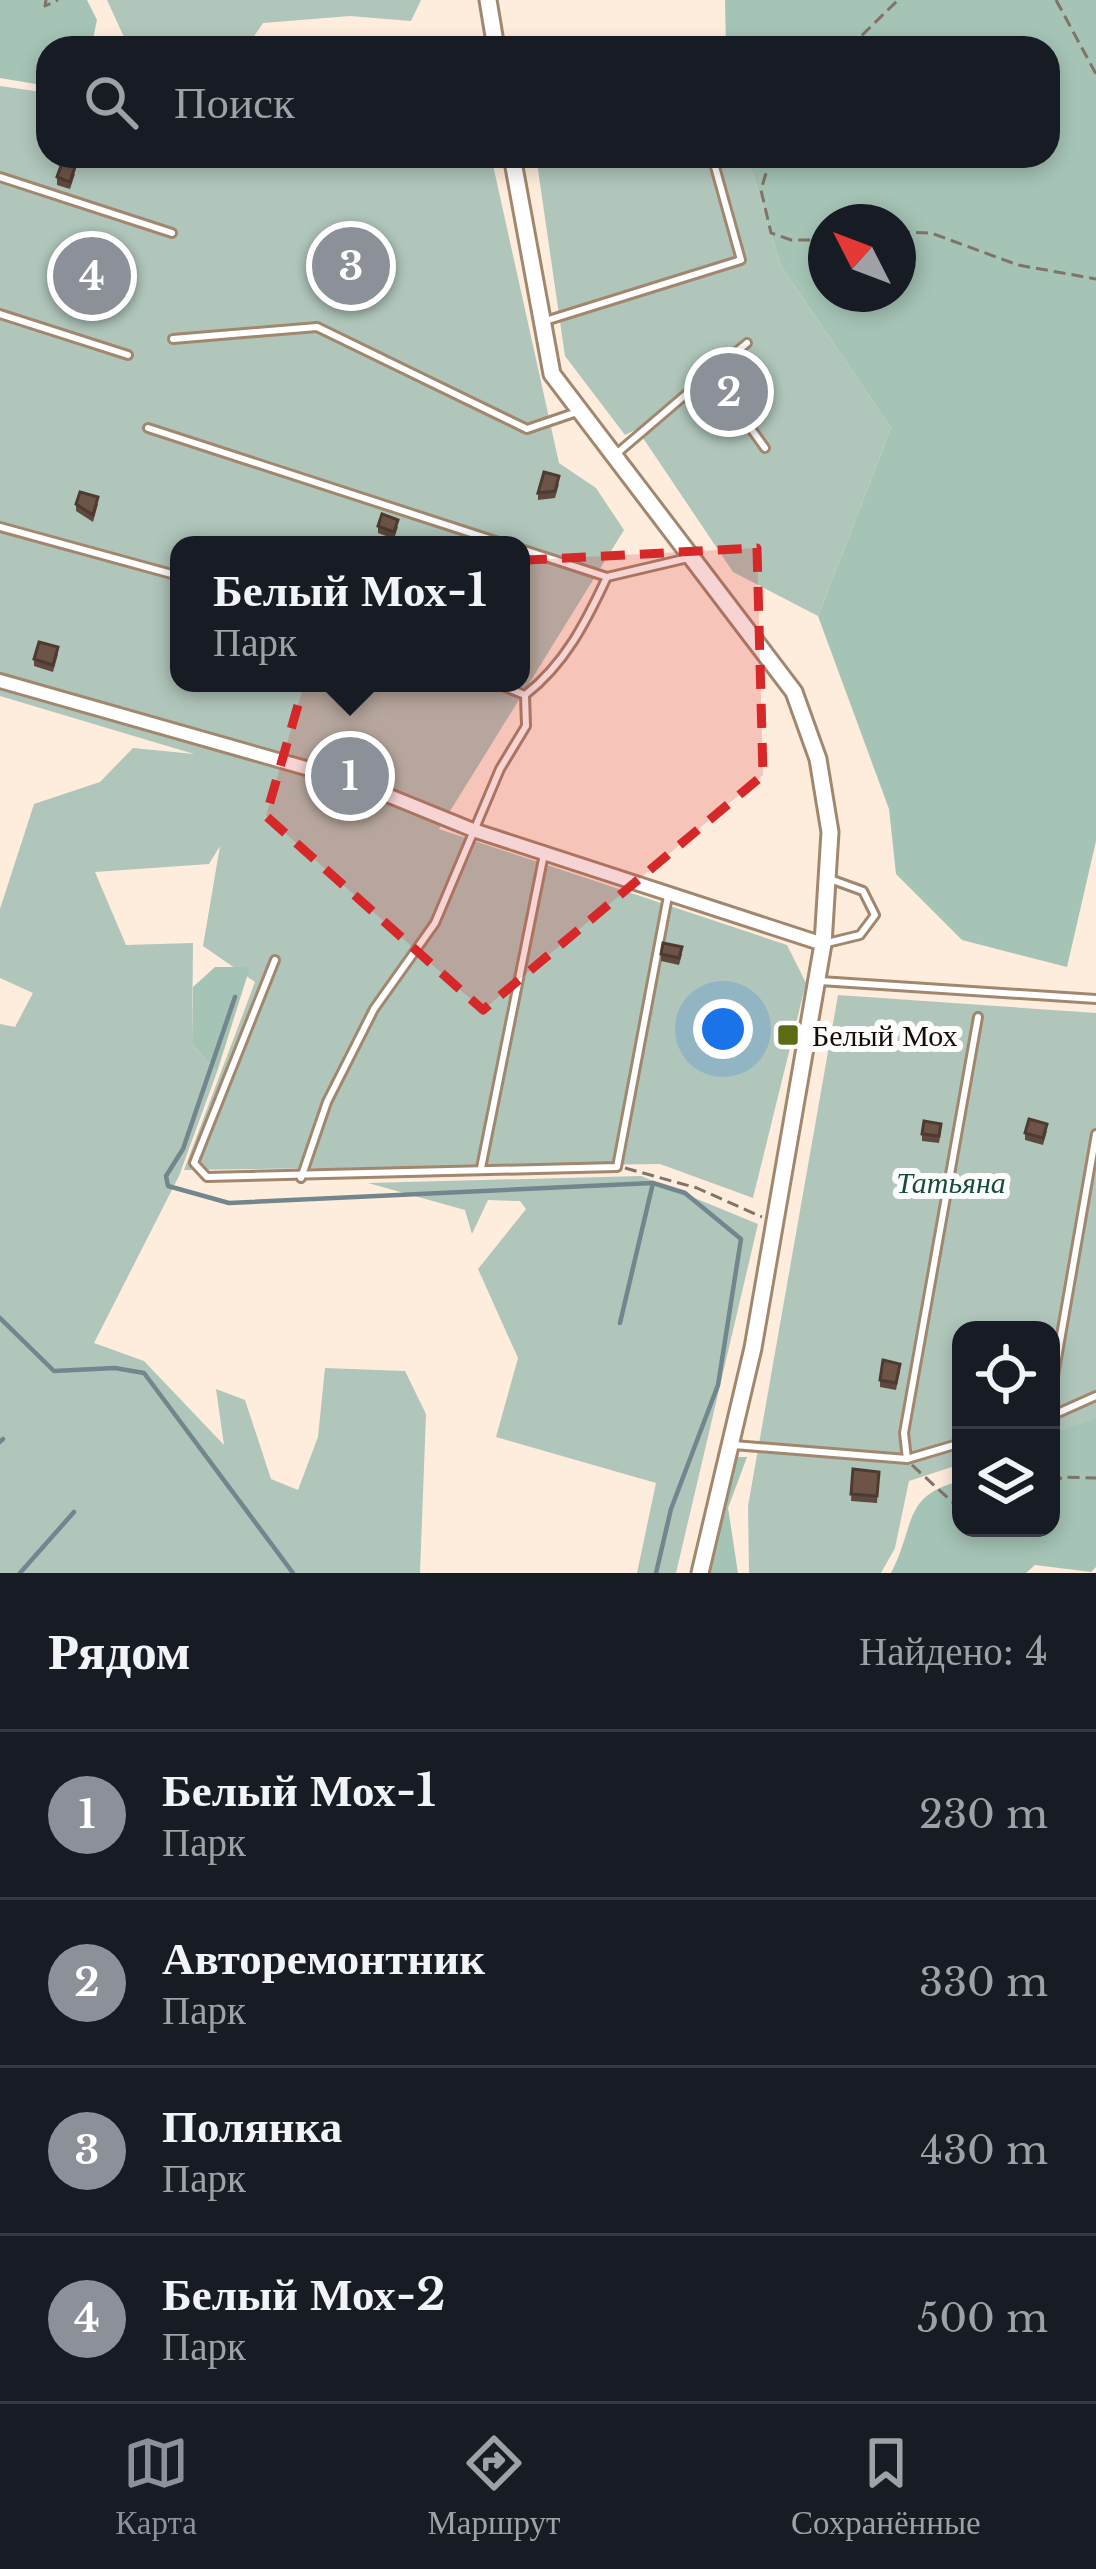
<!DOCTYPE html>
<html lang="ru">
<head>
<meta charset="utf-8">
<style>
  :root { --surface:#171b24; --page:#20242c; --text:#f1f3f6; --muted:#9ea1a6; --line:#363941; --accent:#8c9099 }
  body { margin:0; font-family:"Libre Baskerville",serif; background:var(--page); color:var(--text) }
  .controls { position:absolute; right:36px; bottom:36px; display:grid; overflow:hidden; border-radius:24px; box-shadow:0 6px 18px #0003 }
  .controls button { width:108px; height:108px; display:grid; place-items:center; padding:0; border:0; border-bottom:3px solid var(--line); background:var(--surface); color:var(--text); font:60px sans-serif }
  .compass { position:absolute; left:808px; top:204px; width:108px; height:108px; border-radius:50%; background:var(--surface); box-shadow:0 6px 18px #0003; rotate:312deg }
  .you { position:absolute; left:723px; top:1029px; width:42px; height:42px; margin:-30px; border:9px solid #fff; border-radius:50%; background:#1a73e8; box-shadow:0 0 0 18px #1a73e833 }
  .badge { display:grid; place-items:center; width:78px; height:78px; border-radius:50%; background:var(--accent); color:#fff; font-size:39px; font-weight:700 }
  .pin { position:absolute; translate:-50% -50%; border:6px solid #fff; box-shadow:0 3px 12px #0006 }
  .popup { position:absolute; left:170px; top:536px; width:360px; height:156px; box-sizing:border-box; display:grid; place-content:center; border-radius:24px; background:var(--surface); filter:drop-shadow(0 3px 9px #0005); font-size:39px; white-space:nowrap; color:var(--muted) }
  .popup b { font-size:45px; color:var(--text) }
  .popup::after { content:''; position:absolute; left:50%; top:100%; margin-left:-24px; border:24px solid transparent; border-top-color:var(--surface) }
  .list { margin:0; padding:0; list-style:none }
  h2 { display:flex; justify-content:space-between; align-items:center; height:156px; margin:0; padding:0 48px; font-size:51px }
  h2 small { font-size:39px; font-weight:400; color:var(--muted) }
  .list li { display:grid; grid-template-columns:78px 1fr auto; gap:36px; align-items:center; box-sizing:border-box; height:168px; padding:0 48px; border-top:3px solid var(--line) }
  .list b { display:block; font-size:45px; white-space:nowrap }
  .list p { margin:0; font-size:39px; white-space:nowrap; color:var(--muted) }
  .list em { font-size:39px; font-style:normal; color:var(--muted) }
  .icon { flex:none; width:66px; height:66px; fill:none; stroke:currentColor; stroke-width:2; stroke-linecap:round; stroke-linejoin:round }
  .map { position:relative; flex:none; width:1096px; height:1573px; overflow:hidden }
  .search { position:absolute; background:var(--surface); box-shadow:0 6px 18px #0003; left:36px; right:36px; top:36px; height:132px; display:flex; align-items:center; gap:30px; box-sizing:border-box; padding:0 42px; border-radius:36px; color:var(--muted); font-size:45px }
  .sheet { height:828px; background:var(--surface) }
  nav { display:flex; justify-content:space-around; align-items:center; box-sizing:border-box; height:168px; border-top:3px solid var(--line); background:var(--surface); font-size:33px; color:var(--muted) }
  nav a { display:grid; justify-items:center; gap:6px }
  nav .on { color:var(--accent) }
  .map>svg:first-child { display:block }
  .green { fill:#b0c6bb; fill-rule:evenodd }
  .forest { fill:#a5c4b5; fill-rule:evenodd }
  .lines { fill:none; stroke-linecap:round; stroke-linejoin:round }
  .stream { stroke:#72868d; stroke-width:4.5 }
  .service-casing { stroke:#a2876f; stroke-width:12 }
  .minor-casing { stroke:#a2876f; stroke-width:18 }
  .tertiary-casing { stroke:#a2876f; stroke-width:21 }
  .path { stroke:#807367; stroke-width:3; stroke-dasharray:12 6; stroke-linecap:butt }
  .service { stroke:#fff; stroke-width:6 }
  .minor { stroke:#fff; stroke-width:12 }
  .tertiary { stroke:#fff; stroke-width:15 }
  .wall { fill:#5f483d }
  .shaded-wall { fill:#4d3b32 }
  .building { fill:#6e5447; stroke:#4d3b32; stroke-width:3 }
  .marked { fill:#d62828; fill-opacity:0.2; stroke:#d62828; stroke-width:9; stroke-dasharray:24 15; stroke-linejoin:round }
  .poi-dot { fill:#5c6b14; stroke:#fdfdfd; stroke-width:4.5 }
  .labels { text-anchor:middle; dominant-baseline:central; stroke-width:12; stroke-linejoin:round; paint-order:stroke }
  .poi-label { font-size:30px; fill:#150c04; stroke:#fdfdfd; text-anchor:start }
  .park-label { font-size:30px; font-style:italic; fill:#154e38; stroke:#fdfdfd }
</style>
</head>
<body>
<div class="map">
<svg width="1096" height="1573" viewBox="0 0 1096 1573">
  <rect width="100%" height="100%" fill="#feecdc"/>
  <g class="green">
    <polygon points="107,0 421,0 411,21 350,16 263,23 246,48 129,48"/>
    <path d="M0,86L48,93V156H491L559,463L596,488L624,530L439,829L787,945L806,983L753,1198L660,1164L184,1170L255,982L203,946L220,846L209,864L95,872L126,945L193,943L192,1044L217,1072L179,1176L94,1343L144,1361L224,1445L216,1389L245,1400L271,1479L298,1490L318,1437L325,1368L405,1371L426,1414L420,1573H0V1024L15,1027L33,993L0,978V909L34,804L100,782L133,748L194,754L0,696ZM179,545H521V683H179Z"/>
    <polygon points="536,156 747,156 781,266 891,428 818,616 733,572 637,429 625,435 565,356"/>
    <polygon points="838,995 1096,1013 1096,1419 1051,1436 1051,1330 961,1330 961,1464 909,1481 895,1548 881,1573 749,1573 748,1506"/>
    <polygon points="641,1176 758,1224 676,1573 637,1573 656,1483 496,1437 518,1358 478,1269 526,1209 520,1201 488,1200 472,1234 465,1210 368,1183"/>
  </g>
  <g class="forest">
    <polygon points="0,0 87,0 97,20 91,48 48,48 48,86 0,78"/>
    <path d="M725,0H1096V841L1067,967L962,940L896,874L889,809L818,616L891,428L781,266L747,156H1048V48H726ZM826,222H898V294H826Z"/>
    <polygon points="215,967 250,967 217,1072 192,1044 193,987"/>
    <path d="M1096,1418V1567L1091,1572L1035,1565L1026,1573H891C916,1525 902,1495 961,1481V1528H1051V1435Z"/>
    <polygon points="733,1457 747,1457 728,1508 738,1573 706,1573"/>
  </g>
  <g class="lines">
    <g class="stream">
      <polyline points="235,997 183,1149 166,1176 168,1186 229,1203 653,1183 685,1193 741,1239 718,1385 671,1509 656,1573"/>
      <polyline points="0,1318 54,1371 115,1368 144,1373 293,1573"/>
      <polyline points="620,1323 653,1183"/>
      <polyline points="0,1442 3,1439"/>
      <polyline points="20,1573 74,1512"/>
    </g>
    <defs>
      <g id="service">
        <polyline points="517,162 543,156"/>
        <polyline points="0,177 172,233"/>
        <polyline points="0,314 128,355"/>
        <polyline points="542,322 741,260 712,156"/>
        <polyline points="173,339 317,327 527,429 577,412"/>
        <polyline points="711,373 747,343"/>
        <polyline points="148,428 508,545"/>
        <polyline points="615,455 711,373 765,448"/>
        <polyline points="0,527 179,576"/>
        <polyline points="521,549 607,577 688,558"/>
        <polyline points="495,683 525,695"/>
        <polyline points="827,943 860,935 875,915 863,891 830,879"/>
        <polyline points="275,960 194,1163 207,1177 617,1167 668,896"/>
        <polyline points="820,981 1096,999"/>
        <polyline points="481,1168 544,854"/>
        <path d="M301,1178L327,1102L374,1009L435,923L500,769L526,726L525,695C565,664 586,622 607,577"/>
        <polyline points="1051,1393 1096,1134"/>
        <polyline points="1051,1416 1096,1396"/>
        <polyline points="734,1445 907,1459 961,1443"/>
        <polyline points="907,1459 904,1433 978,1017"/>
      </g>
      <polyline id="minor" points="0,681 355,782 473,830 823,944"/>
      <g id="tertiary">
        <polyline points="488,0 496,48"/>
        <polyline points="512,156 552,374 794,692 818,759 830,832 823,944 753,1348 700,1573"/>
      </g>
    </defs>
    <use href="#service" class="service-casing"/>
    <use href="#minor" class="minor-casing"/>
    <use href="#tertiary" class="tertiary-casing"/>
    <g class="path">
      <polyline points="46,0 45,6 58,0"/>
      <polyline points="1056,0 1096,74"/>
      <polyline points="849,48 898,0"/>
      <polyline points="771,156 761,190 771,233 791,240 826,240"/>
      <polyline points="898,232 931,233 1018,265 1096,279"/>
      <polyline points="625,1168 697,1188 762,1217"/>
      <polyline points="912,1465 961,1510"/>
      <polyline points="1051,1483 1063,1477 1096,1478"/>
    </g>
    <use href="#service" class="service"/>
    <use href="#minor" class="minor"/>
    <use href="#tertiary" class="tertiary"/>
  </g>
  <g class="wall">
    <polygon points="75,174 70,189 57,185 57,177"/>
    <polygon points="559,484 555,498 538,500 538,493"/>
    <polygon points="76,504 98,504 93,522 76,511"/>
    <polygon points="378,526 398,527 394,539 378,533"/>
    <polygon points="58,654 53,672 34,666 34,659"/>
    <polygon points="373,683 393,683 392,690 373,684"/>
    <polygon points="661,954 682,954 679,965 661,961"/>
    <polygon points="941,1131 939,1143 922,1141 922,1134"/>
    <polygon points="1047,1131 1043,1145 1025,1140 1025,1133"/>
    <polygon points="900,1371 896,1390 880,1387 880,1380"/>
    <polygon points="853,1469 879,1472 877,1503 851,1501"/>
  </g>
  <polygon class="shaded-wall" points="681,156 702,156 702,158 675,164 675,157"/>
  <g class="building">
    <polygon points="62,163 75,167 70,182 57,177"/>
    <polygon points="544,472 559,476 555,491 538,493"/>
    <polygon points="80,492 98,497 93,515 76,504"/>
    <polygon points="382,514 398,520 394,532 378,526"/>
    <polygon points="39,642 58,647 53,665 34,659"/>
    <polygon points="663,943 682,947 679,958 661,954"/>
    <polygon points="1029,1119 1047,1124 1043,1138 1025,1133"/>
    <polygon points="924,1121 941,1124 939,1136 922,1134"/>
    <polygon points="883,1360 900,1364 896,1383 880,1380"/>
    <polygon points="853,1469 879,1472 877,1496 851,1494"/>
  </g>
  <path class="marked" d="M757,548L763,775L483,1010L266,816L337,570Z"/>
  <rect class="poi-dot" x="776" y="1023" width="24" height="24" rx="6"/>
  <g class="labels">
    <g class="poi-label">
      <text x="812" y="1035">Белый Мох</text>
    </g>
    <g class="park-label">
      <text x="951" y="1182">Татьяна</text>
    </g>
  </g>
</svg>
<div class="controls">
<button><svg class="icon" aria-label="locate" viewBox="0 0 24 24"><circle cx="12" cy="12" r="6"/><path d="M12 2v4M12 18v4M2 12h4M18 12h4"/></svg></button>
<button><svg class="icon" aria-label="layers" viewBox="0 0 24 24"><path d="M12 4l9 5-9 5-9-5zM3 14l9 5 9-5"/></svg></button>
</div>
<svg class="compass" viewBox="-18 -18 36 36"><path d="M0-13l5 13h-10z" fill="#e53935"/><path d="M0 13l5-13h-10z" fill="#9ea1a6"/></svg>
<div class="you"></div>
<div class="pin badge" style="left:350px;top:776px">1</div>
<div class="popup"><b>Белый Мох-1</b>Парк</div>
<div class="pin badge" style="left:729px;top:392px">2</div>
<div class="pin badge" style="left:351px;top:266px">3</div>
<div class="pin badge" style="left:92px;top:276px">4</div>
<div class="search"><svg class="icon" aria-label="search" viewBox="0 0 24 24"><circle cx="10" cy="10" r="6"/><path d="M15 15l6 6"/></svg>Поиск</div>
</div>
<section class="sheet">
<h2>Рядом<small>Найдено: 4</small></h2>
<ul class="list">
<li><span class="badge">1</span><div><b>Белый Мох-1</b><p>Парк</p></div><em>230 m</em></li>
<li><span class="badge">2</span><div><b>Авторемонтник</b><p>Парк</p></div><em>330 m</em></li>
<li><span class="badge">3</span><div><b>Полянка</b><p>Парк</p></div><em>430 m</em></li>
<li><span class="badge">4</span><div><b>Белый Мох-2</b><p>Парк</p></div><em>500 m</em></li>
</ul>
</section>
<nav>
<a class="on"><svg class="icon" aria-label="map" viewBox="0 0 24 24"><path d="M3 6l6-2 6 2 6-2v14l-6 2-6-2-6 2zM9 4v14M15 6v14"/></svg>Карта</a>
<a><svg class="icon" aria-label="directions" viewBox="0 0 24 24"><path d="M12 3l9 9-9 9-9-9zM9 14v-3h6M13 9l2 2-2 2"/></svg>Маршрут</a>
<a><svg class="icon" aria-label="saved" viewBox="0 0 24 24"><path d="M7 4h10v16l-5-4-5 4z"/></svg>Сохранённые</a>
</nav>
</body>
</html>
